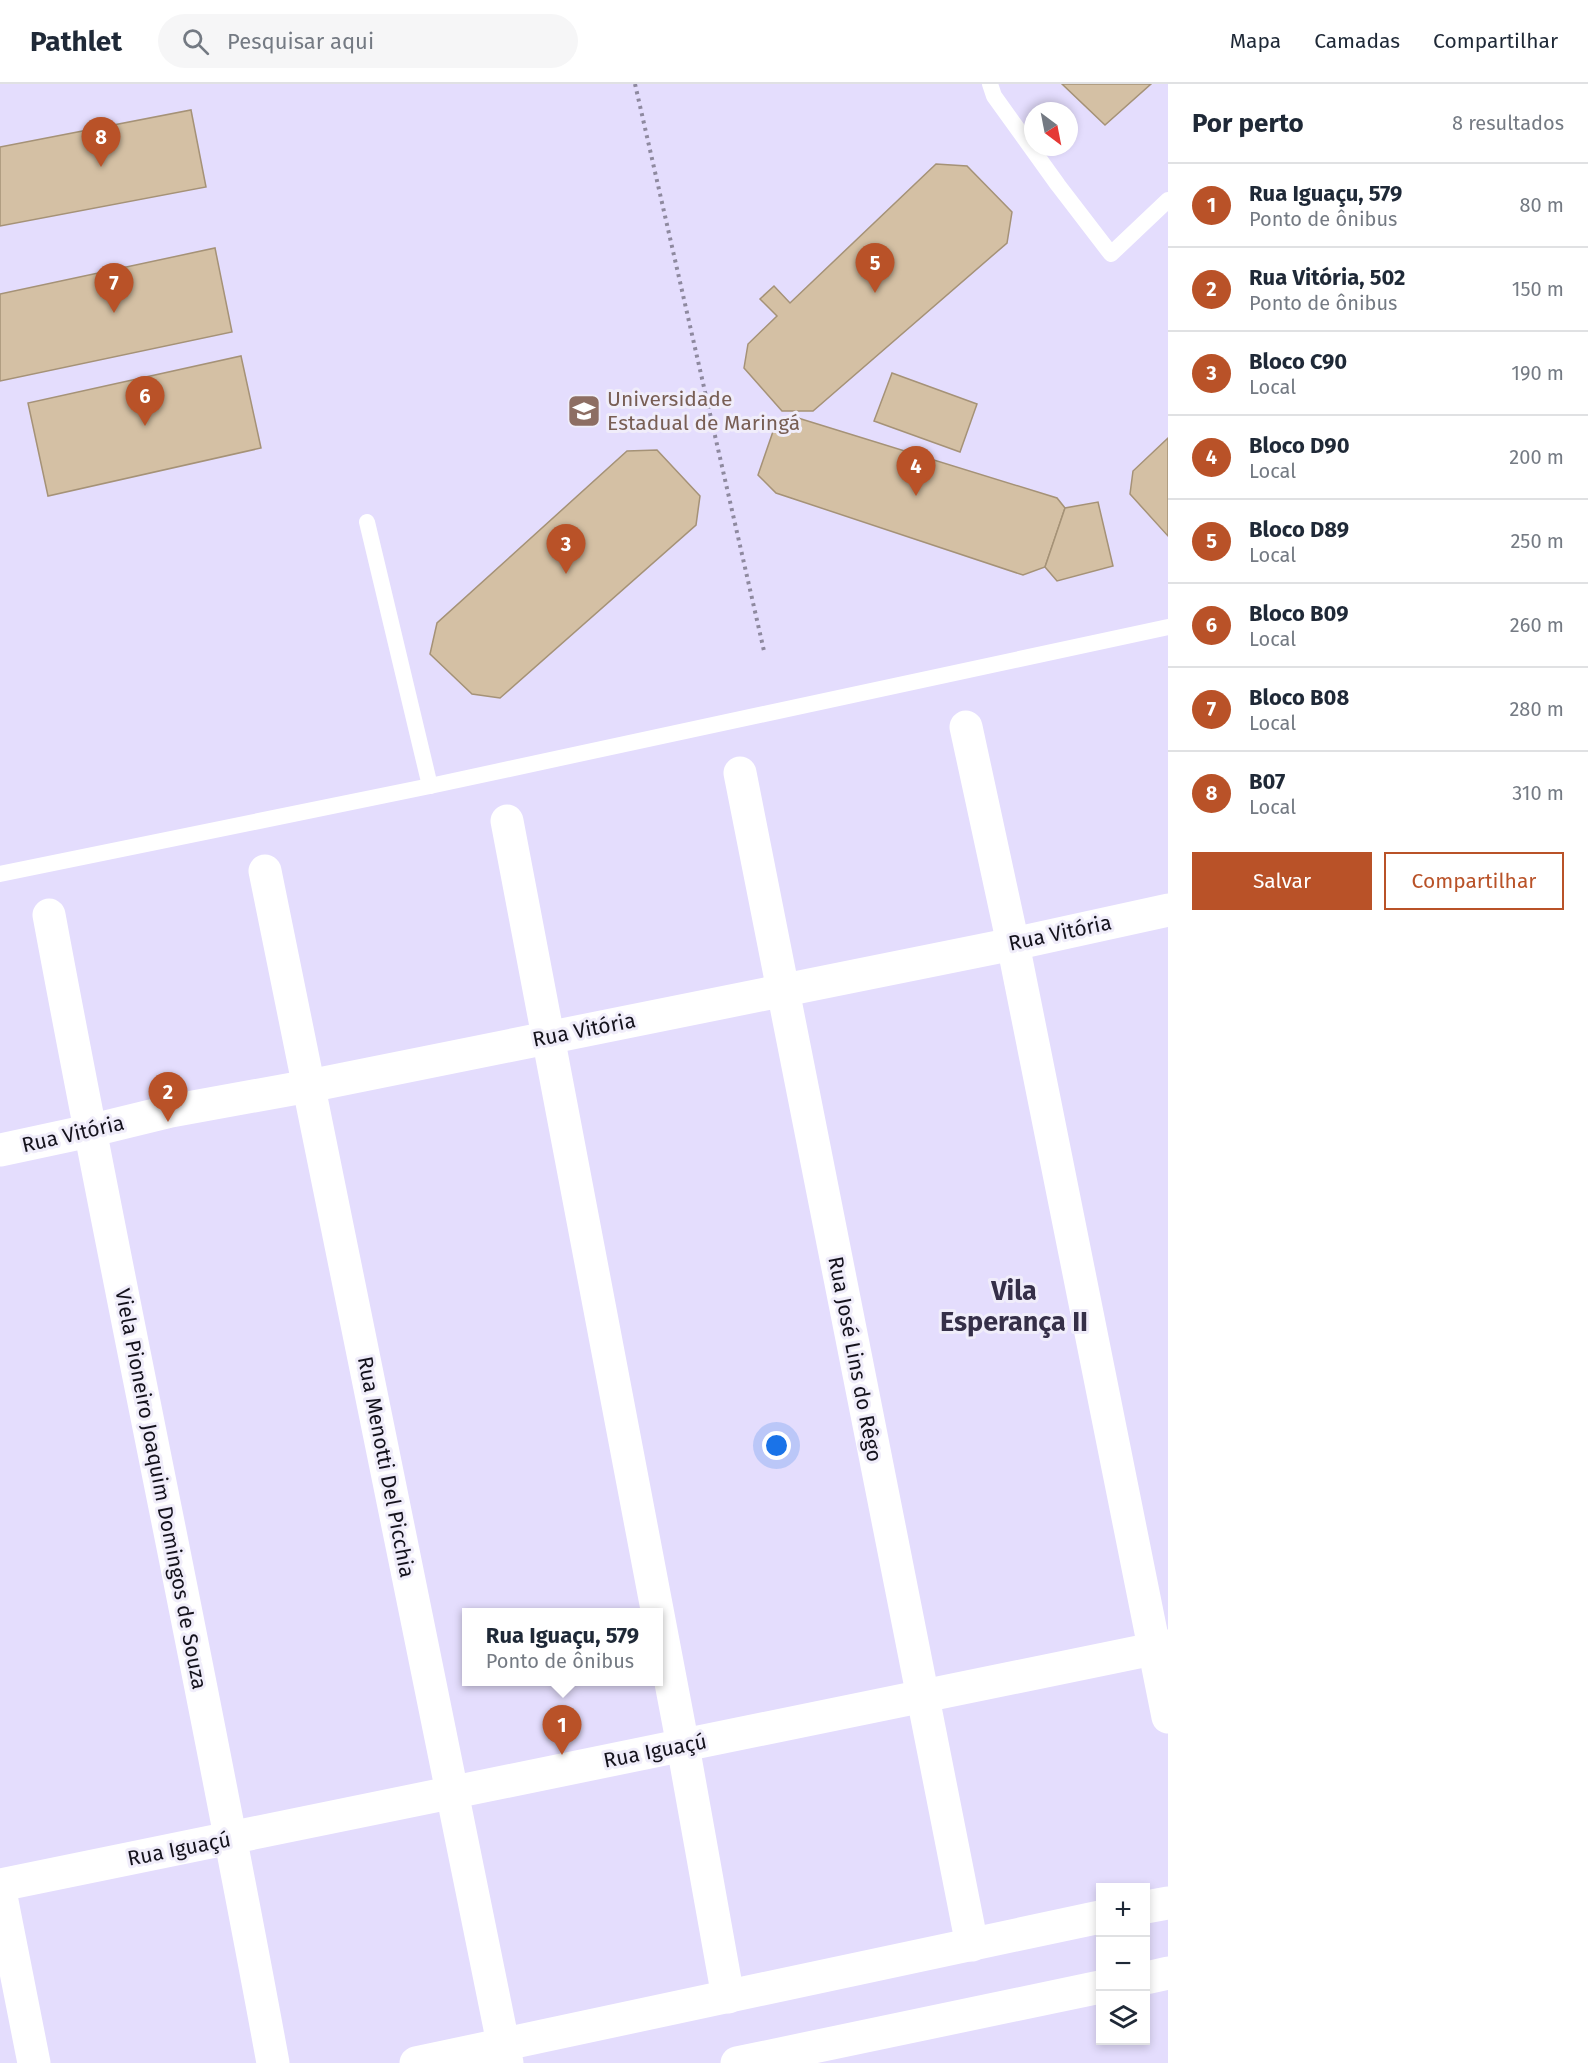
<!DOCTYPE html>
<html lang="pt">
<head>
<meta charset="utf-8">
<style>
  :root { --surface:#fff; --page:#f6f6f7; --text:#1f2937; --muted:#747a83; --line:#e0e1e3; --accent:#b95228 }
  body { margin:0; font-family:"Fira Sans",sans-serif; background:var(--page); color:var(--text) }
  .controls { position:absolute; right:18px; bottom:18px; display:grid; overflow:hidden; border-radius:0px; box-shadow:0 3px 9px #0003 }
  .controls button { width:54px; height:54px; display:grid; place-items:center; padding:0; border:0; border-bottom:2px solid var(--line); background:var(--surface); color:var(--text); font:30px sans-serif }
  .compass { position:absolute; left:1024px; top:18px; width:54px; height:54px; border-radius:50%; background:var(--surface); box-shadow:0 3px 9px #0003; rotate:148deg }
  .you { position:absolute; left:777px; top:1362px; width:21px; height:21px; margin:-15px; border:4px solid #fff; border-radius:50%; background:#1a73e8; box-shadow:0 0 0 9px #1a73e833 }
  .badge { display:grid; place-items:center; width:39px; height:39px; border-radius:50%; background:var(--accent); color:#fff; font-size:20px; font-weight:700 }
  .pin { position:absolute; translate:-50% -50px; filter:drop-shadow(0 2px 3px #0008) }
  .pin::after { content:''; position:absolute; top:32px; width:21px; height:18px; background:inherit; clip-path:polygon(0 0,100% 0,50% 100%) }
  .popup { position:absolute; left:462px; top:1524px; width:201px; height:78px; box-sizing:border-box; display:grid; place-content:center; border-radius:0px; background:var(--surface); filter:drop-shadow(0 2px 4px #0005); font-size:20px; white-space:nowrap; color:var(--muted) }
  .popup b { font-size:22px; color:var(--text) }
  .popup::after { content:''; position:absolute; left:50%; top:100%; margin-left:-12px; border:12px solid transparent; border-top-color:var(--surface) }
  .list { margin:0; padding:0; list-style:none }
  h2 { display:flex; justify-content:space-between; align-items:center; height:78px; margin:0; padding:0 24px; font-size:26px }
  h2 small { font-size:20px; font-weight:400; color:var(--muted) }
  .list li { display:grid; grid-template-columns:39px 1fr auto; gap:18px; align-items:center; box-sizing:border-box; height:84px; padding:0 24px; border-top:2px solid var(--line) }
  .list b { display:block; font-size:22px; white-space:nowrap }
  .list p { margin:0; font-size:20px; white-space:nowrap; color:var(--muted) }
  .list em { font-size:20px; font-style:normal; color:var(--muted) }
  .actions { display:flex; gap:12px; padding:18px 24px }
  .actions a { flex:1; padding:14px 0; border:2px solid var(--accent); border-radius:0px; text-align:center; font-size:21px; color:var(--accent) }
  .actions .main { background:var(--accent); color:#fff }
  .icon { flex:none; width:33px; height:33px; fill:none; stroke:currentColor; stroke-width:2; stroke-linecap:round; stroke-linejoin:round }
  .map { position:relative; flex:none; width:1168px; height:1979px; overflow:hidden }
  header { display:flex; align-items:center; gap:36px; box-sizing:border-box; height:84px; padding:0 30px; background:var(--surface); border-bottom:2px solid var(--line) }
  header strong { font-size:28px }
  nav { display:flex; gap:33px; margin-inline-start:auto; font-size:21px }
  .search { width:420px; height:54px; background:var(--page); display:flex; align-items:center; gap:15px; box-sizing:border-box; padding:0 21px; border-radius:33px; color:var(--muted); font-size:22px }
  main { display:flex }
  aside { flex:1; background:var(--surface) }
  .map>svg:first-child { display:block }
  .building { fill:#d4c0a4; stroke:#a59277; stroke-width:1.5 }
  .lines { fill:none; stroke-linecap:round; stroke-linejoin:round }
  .path { stroke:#8e899f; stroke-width:4; stroke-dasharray:3 4.5; stroke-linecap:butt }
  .lane { stroke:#fff; stroke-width:16 }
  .street { stroke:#fff; stroke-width:33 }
  .secondary { stroke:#fff; stroke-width:33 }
  .labels { text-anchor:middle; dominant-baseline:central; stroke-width:6; stroke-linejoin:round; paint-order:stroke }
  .education-label { font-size:21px; fill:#785e54; stroke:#f0edfa; text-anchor:start }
  .street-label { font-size:21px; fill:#14121c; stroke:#f0edfa }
  .district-label { font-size:27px; font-weight:bold; fill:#352f48; stroke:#f0edfa }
</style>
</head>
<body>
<header>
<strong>Pathlet</strong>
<div class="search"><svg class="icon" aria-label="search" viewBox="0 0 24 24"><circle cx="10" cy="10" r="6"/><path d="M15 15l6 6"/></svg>Pesquisar aqui</div>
<nav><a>Mapa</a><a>Camadas</a><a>Compartilhar</a></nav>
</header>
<main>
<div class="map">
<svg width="1168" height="1979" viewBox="0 0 1168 1979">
  <rect width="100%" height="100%" fill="#e4ddfd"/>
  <g class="building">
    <polygon points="1062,0 1151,0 1105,41"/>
    <polygon points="191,26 206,103 0,142 0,63"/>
    <polygon points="936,80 967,82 1012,128 1007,159 813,327 782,327 744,284 748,260 777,232 760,215 774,202 790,219"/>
    <polygon points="215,164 232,248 0,297 0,210"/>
    <polygon points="241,272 261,364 48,412 28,319"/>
    <polygon points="892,289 977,320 960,368 874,337"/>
    <polygon points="798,334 1057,414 1065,424 1045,483 1023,491 776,409 758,391 777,336"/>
    <polygon points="1168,354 1168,452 1130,410 1133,387"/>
    <polygon points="657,366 700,412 696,441 500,614 472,610 430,570 437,539 627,367"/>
    <polygon points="1098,418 1113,482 1057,497 1045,483 1065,424"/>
  </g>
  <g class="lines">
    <polyline class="path" points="635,0 764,567"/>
    <g class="lane">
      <polyline points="990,0 994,12 1058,101 1111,170 1168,116"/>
      <polyline points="367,438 430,702"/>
      <polyline points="0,790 430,702 1168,543"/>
    </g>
    <g class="street">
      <polyline points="966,643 1013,860 1168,1633"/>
      <polyline points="740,689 972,1861"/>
      <polyline points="507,737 683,1662 728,1913"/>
      <polyline points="265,787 507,1979"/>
      <path d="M49,831C120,1214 203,1596 273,1979"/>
      <polyline points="0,1066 89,1047 171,1027 309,1002 1013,860 1168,826"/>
      <polyline points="0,1801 1168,1562"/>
      <polyline points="0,1807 34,1979"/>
    </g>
    <g class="secondary">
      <polyline points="1146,1823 1168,1819"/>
      <polyline points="1146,1894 1168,1889"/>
      <polyline points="416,1979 1100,1833"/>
      <polyline points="737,1979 1100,1903"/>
    </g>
  </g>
  <defs>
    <symbol id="university-square" viewBox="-11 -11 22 22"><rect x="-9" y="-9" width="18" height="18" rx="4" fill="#8d6e63" stroke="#f0edfa"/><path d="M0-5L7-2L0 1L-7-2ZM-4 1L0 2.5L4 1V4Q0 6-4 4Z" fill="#fff"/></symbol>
  </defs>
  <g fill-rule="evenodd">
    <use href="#university-square" x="565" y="308" width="38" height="38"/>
  </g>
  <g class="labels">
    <g class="education-label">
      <text x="607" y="315">Universidade<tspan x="607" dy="24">Estadual de Maringá</tspan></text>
    </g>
    <g class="street-label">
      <text transform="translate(1060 849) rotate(-12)">Rua Vitória</text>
      <text transform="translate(584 946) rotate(-11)">Rua Vitória</text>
      <text transform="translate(73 1050) rotate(-13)">Rua Vitória</text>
      <text transform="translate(855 1275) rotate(79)">Rua José Lins do Rêgo</text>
      <text transform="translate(386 1383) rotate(79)">Rua Menotti Del Picchia</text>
      <text transform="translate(161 1405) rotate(79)">Viela Pioneiro Joaquim Domingos de Souza</text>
      <text transform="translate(655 1667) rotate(-11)">Rua Iguaçú</text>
      <text transform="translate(179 1765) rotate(-11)">Rua Iguaçú</text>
    </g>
    <g class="district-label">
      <text x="1014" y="1207">Vila<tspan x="1014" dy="31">Esperança II</tspan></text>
    </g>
  </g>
</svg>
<div class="controls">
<button>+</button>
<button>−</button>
<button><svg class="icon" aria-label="layers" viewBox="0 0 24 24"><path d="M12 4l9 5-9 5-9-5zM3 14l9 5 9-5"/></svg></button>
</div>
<svg class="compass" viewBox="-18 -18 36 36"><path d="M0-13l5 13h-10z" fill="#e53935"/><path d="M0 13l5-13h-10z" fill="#747a83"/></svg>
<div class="you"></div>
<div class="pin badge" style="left:562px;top:1671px">1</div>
<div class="popup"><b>Rua Iguaçu, 579</b>Ponto de ônibus</div>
<div class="pin badge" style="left:168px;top:1038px">2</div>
<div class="pin badge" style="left:566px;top:490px">3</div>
<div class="pin badge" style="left:916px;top:412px">4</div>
<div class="pin badge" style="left:875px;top:209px">5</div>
<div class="pin badge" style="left:145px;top:342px">6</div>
<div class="pin badge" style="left:114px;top:229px">7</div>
<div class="pin badge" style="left:101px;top:83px">8</div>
</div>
<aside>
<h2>Por perto<small>8 resultados</small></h2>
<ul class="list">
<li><span class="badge">1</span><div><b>Rua Iguaçu, 579</b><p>Ponto de ônibus</p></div><em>80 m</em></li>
<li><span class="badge">2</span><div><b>Rua Vitória, 502</b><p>Ponto de ônibus</p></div><em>150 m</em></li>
<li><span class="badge">3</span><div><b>Bloco C90</b><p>Local</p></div><em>190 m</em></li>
<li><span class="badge">4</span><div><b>Bloco D90</b><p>Local</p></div><em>200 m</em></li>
<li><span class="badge">5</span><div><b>Bloco D89</b><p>Local</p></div><em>250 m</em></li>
<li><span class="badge">6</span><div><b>Bloco B09</b><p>Local</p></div><em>260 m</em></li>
<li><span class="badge">7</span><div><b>Bloco B08</b><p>Local</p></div><em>280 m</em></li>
<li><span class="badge">8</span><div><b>B07</b><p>Local</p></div><em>310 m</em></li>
</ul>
<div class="actions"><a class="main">Salvar</a><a>Compartilhar</a></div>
</aside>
</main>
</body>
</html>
